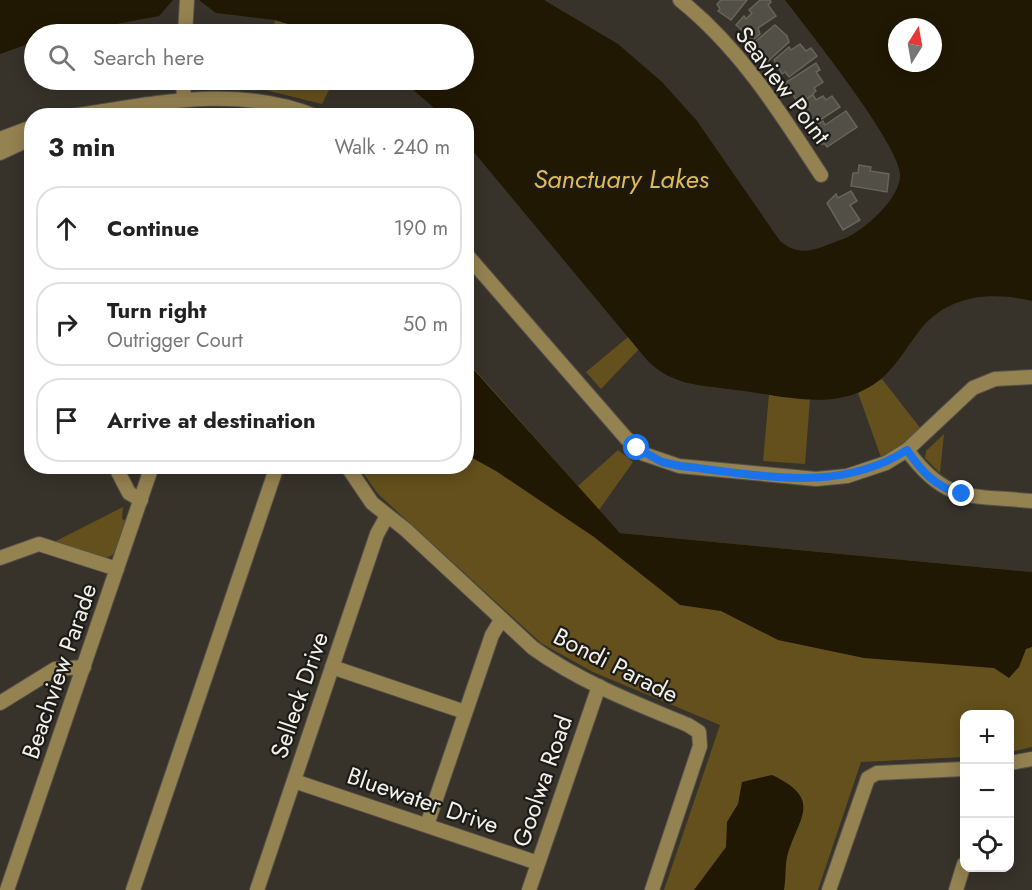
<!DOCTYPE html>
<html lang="en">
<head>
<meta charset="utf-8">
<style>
  :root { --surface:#fff; --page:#f6f6f6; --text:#222; --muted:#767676; --line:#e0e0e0 }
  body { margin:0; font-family:Jost,sans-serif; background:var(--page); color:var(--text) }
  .controls { position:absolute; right:18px; bottom:18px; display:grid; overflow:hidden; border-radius:12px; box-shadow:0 3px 15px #0003 }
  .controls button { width:54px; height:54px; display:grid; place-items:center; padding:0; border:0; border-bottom:2px solid var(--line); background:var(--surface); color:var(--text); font:30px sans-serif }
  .compass { position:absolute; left:888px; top:18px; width:54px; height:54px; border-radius:50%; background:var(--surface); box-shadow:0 3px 15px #0003; rotate:11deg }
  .stop { position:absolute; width:18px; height:18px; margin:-14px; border:4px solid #1a73e8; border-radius:50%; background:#fff }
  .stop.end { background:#1a73e8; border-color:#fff; box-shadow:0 2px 6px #0008 }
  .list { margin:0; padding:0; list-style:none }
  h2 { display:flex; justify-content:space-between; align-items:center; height:78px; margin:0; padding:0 24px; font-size:26px }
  h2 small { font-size:20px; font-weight:400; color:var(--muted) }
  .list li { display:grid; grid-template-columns:39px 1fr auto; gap:18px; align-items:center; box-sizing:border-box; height:84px; margin:0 12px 12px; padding:0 12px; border:2px solid var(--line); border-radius:24px }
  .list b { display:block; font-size:22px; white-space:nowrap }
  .list p { margin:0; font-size:20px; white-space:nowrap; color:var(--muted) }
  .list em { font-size:20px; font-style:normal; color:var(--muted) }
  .icon { flex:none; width:33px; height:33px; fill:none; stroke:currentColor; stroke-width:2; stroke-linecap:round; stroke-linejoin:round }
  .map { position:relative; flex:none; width:1032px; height:890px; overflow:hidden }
  .search { position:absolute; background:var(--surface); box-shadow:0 3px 15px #0003; left:24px; top:24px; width:450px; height:66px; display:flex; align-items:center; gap:15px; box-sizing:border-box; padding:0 21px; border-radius:33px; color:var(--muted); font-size:22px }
  .panel { position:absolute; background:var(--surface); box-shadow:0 3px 15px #0003; left:24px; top:108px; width:450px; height:366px; border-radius:24px }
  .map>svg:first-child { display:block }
  .green { fill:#64501c }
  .water { fill:#211803; fill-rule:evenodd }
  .building { fill:#524f46; stroke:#67645b; stroke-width:1.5 }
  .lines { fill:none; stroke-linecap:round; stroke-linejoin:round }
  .minor-casing { stroke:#55514a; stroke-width:16 }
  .minor { stroke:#958251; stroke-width:14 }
  .route { stroke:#1a73e8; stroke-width:8 }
  .labels { text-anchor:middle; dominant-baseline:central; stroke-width:4.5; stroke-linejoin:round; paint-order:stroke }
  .street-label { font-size:24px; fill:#f3f1eb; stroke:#1d1b17 }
  .water-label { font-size:26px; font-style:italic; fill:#e0ba55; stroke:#1d1b17 }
</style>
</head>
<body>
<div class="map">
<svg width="1032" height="890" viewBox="0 0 1032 890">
  <rect width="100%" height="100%" fill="#37332b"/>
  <g class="green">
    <polygon points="275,20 322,34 272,34"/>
    <polygon points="263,80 334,80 322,104 261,89"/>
    <polygon points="628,337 639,349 601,389 586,372"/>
    <polygon points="467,361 578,486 618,450 633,462 599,510 620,533 1032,572 1032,747 1010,752 1010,714 964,714 964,757 861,762 818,890 664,890 720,725 593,672 541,643 378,494 359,467 466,466"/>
    <polygon points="882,379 921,429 899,449 882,460 858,393"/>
    <polygon points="769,394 810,399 805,464 763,461"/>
    <polygon points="944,434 940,473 925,458 926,451"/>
    <path d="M123,507L122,519L128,522C123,535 121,555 105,558L54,542Z"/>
  </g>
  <g class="water">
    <polygon points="0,0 173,0 159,16 64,34 34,34 34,42 0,54"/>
    <path d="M199,0H544L618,44L662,82L697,121L780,241C802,259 818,248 843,239C863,232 902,197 900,174C899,144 808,30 785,0H1032V301C989,291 945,295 917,334C899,358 888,381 857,393C819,408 773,394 735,390C701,385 672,386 647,360L467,144L466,116L442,115L402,80H464V34H322L275,20L216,13ZM897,27H933V63H897Z"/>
    <polygon points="466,361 620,533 1032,572 1032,647 1026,649 1019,667 1009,678 994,668 864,658 778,640 721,611 680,605 594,537 496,471 467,455"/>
    <path d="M772,775C825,800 797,818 787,857C785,867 786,879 784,890H694L726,847L727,822L738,804L742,782Z"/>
  </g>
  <g class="building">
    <polygon points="721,0 747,0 731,20 718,11 720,9 717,4"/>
    <polygon points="760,0 770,0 771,2 768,5 776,16 758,28 760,34 753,40 736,25 744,16 746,19 752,13 749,10"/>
    <polygon points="775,25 787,36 789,42 767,62 760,54 758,56 751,45"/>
    <polygon points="800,44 806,51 811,48 817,56 789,77 785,72 782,74 774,60 789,47 791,50"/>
    <polygon points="816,63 820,70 816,72 823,82 814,88 816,91 811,96 799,104 785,83"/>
    <polygon points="813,95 816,100 823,96 826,100 832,96 840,107 814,124 811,123 800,103"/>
    <polygon points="846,111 857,127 827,147 825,144 821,144 813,127 823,121 825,125"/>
    <polygon points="859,165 871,167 870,171 889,174 887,192 851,186 853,173 858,173"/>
    <polygon points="851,191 857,201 850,205 860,220 843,230 827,203 836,194 838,198"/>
  </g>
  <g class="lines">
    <defs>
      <g id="minor">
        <path d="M680,0C740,48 780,112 821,175"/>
        <polyline points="185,34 187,0"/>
        <polyline points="183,80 184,100"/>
        <path d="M72,116C152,104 237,84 315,116"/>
        <polyline points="0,139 32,127"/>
        <polyline points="0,153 32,138"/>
        <polyline points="466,254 626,438 644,454 679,466 816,479 847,476 886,463 907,450 973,388 995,379 1032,377"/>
        <path d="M907,450C946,504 971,495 1032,501"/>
        <polyline points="115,466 129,493 141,500"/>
        <path d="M347,466L372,503L406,530L533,648C580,682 635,703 688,725L699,732L700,746L652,890"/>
        <polyline points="0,558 39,544 117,569"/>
        <polyline points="332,667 465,712"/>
        <polyline points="0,703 55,669 84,667"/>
        <polyline points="1010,763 1032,759"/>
        <polyline points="294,781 538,863"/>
        <polyline points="427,825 492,635 501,620"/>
        <polyline points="7,890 152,466"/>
        <polyline points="133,890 277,466"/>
        <polyline points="257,890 377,534 387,516"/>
        <polyline points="529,890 599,686"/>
        <polyline points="829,890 868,778 877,773 964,769"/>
        <polyline points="956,890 964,864"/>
      </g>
    </defs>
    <use href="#minor" class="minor-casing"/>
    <use href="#minor" class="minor"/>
  </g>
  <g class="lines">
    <path class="route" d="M637,448L662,462L680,466C758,474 837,495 907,450C922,472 935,487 962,494"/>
  </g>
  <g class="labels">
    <g class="street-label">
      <text transform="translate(783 85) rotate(53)">Seaview Point</text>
      <text transform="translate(616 665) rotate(27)">Bondi Parade</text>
      <text transform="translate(59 671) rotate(-71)">Beachview Parade</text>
      <text transform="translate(299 695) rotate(-71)">Selleck Drive</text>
      <text transform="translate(542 781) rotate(-71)">Goolwa Road</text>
      <text transform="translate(423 800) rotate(19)">Bluewater Drive</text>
    </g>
    <g class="water-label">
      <text x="621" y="179">Sanctuary Lakes</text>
    </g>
  </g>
</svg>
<div class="controls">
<button>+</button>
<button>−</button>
<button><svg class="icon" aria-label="locate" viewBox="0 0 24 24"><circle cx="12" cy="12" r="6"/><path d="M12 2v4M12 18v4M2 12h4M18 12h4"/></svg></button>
</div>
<svg class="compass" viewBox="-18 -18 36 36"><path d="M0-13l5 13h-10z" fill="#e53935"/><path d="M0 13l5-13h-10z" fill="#767676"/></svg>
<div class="stop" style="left:637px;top:448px"></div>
<div class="stop end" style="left:962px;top:494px"></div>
<div class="search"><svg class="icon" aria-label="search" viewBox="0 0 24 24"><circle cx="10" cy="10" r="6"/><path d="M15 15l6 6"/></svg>Search here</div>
<section class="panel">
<h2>3 min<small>Walk · 240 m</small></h2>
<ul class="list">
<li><svg class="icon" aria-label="ahead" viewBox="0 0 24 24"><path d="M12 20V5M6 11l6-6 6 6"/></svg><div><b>Continue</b></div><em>190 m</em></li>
<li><svg class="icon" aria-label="right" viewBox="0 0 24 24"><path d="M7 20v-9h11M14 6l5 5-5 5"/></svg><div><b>Turn right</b><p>Outrigger Court</p></div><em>50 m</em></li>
<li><svg class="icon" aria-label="arrive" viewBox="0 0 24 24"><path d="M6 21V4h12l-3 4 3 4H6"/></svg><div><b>Arrive at destination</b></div></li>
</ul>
</section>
</div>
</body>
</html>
